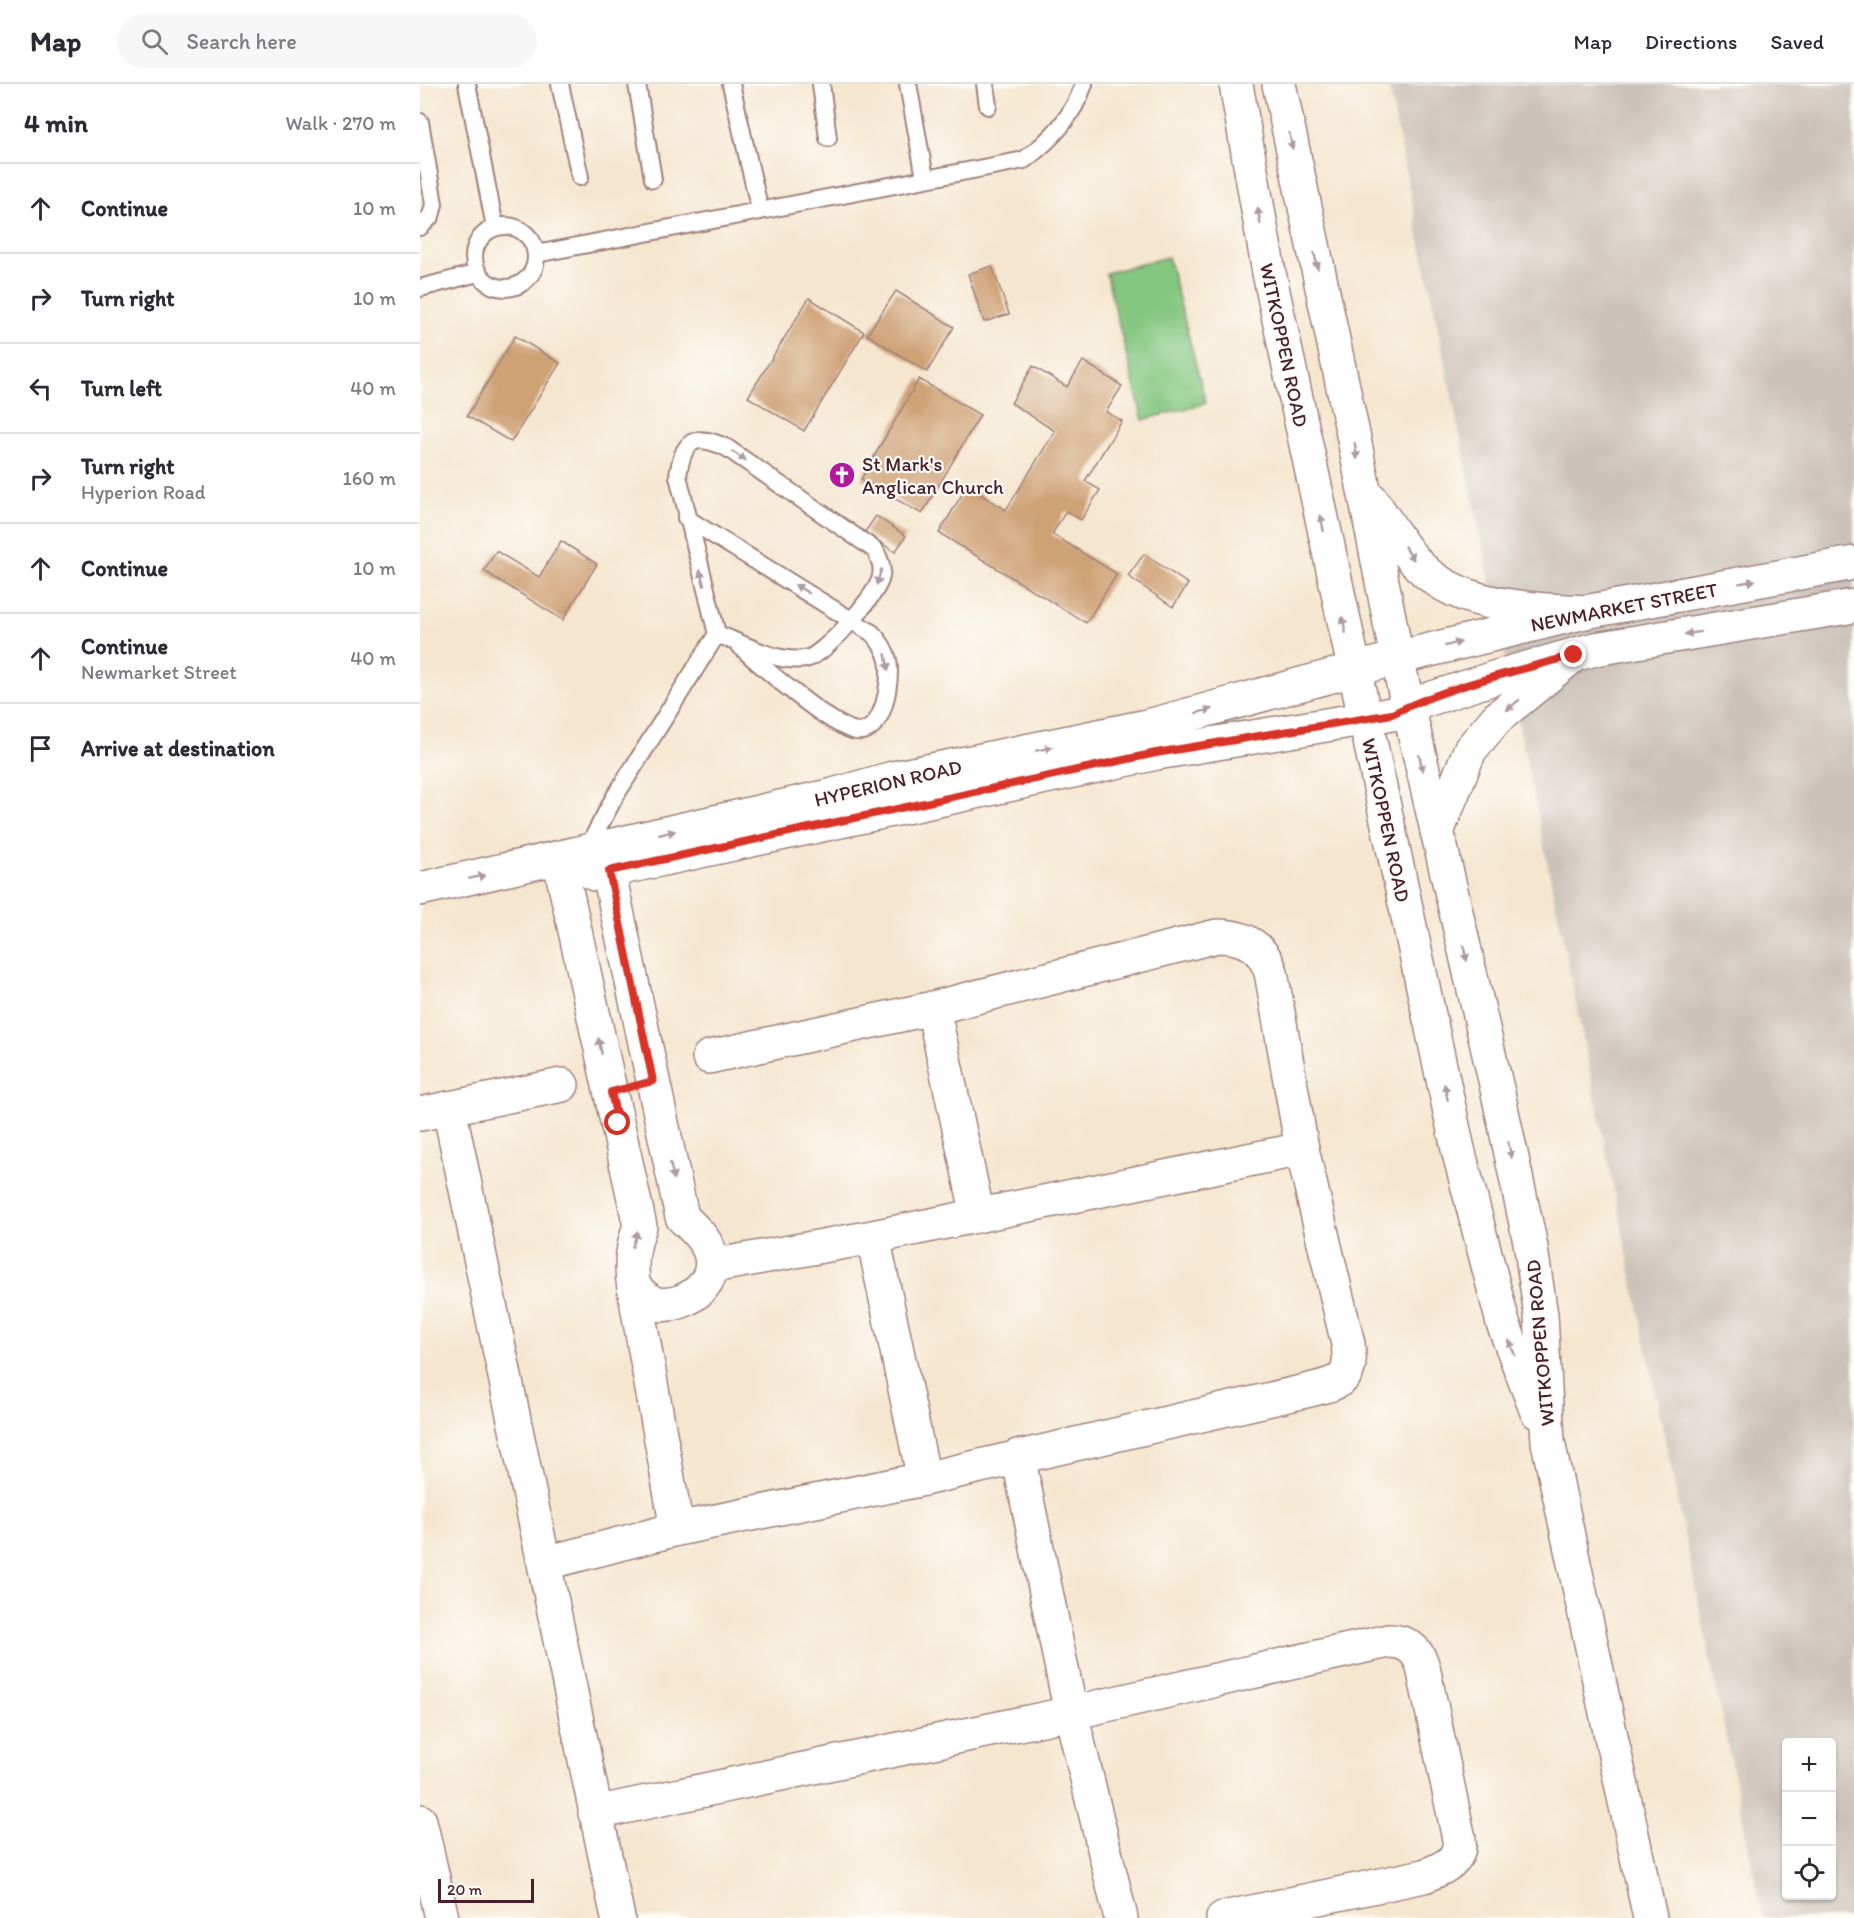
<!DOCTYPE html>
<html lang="en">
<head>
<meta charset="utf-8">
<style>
  :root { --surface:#fff; --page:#f7f7f7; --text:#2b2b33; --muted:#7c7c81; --line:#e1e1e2 }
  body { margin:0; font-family:Itim,sans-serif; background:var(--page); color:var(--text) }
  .controls { position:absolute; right:18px; bottom:18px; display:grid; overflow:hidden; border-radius:6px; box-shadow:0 2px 4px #0004 }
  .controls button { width:54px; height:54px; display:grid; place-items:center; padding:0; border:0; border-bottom:2px solid var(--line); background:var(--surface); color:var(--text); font:30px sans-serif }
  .scale { position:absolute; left:18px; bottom:15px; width:96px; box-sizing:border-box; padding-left:6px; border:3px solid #4a1f2b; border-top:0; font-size:16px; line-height:21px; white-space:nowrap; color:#4a1f2b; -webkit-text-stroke:4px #fdfcf7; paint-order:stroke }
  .stop { position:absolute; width:18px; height:18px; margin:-14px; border:4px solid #d93025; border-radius:50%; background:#fff }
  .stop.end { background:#d93025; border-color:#fff; box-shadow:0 2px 6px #0008 }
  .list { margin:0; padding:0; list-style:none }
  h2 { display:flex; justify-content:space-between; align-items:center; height:78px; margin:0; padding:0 24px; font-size:26px }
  h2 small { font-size:20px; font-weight:400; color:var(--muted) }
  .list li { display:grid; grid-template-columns:39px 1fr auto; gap:18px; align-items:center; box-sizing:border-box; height:90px; padding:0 24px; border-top:2px solid var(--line) }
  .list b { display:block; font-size:22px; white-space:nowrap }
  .list p { margin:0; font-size:20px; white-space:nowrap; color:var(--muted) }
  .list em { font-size:20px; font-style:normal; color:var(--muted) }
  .icon { flex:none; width:33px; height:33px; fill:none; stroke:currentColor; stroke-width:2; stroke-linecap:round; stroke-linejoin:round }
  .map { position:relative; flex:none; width:1434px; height:1834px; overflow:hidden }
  header { display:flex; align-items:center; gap:36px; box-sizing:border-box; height:84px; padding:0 30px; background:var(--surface); border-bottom:2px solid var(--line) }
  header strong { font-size:28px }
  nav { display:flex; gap:33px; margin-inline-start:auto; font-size:21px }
  .search { width:420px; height:54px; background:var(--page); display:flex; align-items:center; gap:15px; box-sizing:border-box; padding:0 21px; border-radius:33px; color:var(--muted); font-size:22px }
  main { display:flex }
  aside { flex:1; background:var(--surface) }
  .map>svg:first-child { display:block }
  .industrial { fill:#ccc2b9; fill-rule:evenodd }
  .green { fill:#83c67f; stroke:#667255; stroke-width:1.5 }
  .building { fill:#cfa276 }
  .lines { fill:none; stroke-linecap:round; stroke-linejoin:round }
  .lane-casing { stroke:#a0827d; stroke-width:20 }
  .street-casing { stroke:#a0827d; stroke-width:36 }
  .secondary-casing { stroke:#a0827d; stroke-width:36 }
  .lane { stroke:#fff; stroke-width:16 }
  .street { stroke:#fff; stroke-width:33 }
  .secondary { stroke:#fff; stroke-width:33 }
  .oneway { fill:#ae9aa0 }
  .route { stroke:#d93025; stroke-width:8 }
  .labels { text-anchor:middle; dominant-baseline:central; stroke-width:4.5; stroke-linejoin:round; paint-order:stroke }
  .street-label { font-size:20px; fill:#4a1f2b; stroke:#fdfcf7 }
  .poi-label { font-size:20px; fill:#4a1f2b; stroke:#fdfcf7; text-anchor:start }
</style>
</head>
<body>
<header>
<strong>Map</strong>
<div class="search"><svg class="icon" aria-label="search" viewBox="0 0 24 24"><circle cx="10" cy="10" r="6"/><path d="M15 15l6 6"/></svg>Search here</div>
<nav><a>Map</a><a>Directions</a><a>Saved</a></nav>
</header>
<main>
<aside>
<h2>4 min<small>Walk · 270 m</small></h2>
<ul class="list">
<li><svg class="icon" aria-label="ahead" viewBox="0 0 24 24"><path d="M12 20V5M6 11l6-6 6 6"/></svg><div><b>Continue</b></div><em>10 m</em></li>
<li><svg class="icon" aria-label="right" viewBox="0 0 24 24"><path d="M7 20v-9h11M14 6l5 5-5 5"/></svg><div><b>Turn right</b></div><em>10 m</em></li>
<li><svg class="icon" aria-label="left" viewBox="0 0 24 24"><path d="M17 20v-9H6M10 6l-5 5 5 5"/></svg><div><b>Turn left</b></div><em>40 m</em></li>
<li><svg class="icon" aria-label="right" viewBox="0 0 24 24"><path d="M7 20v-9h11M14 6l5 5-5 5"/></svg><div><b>Turn right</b><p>Hyperion Road</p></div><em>160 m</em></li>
<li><svg class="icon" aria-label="ahead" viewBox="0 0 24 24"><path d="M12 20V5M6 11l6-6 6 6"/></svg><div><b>Continue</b></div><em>10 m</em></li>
<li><svg class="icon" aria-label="ahead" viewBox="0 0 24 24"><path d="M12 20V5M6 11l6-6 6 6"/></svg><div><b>Continue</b><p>Newmarket Street</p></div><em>40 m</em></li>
<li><svg class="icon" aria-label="arrive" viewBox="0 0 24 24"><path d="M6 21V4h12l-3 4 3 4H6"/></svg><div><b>Arrive at destination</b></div></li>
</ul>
</aside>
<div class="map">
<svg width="1434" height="1834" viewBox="0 0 1434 1834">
  <rect width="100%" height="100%" fill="#fdfcf7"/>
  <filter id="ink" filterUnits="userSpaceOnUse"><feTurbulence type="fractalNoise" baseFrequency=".0167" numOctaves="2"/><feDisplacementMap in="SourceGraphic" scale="12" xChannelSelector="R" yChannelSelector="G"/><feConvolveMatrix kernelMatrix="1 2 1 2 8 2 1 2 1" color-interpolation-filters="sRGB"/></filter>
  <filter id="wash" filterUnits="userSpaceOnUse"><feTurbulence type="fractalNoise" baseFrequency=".008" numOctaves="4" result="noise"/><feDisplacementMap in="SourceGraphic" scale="24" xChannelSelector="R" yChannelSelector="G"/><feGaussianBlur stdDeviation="1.35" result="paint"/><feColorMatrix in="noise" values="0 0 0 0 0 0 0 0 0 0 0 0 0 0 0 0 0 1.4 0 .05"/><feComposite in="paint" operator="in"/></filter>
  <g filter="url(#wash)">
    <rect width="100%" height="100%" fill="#f5e6cf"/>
    <path class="industrial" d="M968,0H1434V1834H1343ZM1366,1658H1412V1812H1366Z"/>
    <polygon class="green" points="748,173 786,319 723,336 686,189"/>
    <g id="blocks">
      <g class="building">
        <polygon points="572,182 589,230 564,238 548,190"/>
        <polygon points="476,207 534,243 507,288 447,251"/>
        <polygon points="389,214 444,248 384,347 328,313"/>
        <polygon points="95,252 140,279 91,358 47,332"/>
        <polygon points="663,277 702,302 686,328 702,337 665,397 680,406 661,436 646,427 632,450 697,490 666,539 519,449 547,402 586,426 635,347 591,319 613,282 647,303"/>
        <polygon points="499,295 560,331 502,430 441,395"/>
        <polygon points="456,432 486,452 475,468 445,448"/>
        <polygon points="141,457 177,480 143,536 64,487 76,467 119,493"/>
        <polygon points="724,470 768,500 753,523 708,492"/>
      </g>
    </g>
  </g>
  <g filter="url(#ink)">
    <use href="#blocks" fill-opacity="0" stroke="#a0827d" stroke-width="1.5"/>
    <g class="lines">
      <defs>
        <g id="lane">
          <polyline points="47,0 75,143"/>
          <polyline points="140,0 160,93"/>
          <polyline points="217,0 233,95"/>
          <polyline points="311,0 340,127"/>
          <polyline points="401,0 408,54"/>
          <polyline points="488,0 505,94"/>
          <polyline points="565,0 568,22"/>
          <polyline points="0,38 14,120 11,132 0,143"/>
          <circle cx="85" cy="173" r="31"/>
          <path d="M116,170L604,76C631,56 653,33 664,0"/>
          <polyline points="0,204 58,189"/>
          <path d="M266,434L452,549C460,557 465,564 468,576C472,595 464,652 436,647C410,642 341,582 321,563"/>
          <path d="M166,767L194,714L297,550L258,392C263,357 273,348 307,364L455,466C460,476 464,484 460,496C454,514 403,573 385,575C356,579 324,560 297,550"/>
        </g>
        <g id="street">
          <path d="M139,774L220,1142C212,1164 210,1182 214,1204C221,1209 229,1218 237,1220C266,1225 302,1197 289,1166C284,1153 271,1142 262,1133L184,766"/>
          <polyline points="174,790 737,669 972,630 988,622 1086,590 1175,565 1434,522"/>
          <polyline points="0,805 413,711 473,694 728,642 977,574 1165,528 1434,479"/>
          <polyline points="513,924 558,1132"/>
          <polyline points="29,1024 198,1834"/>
          <polyline points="0,1030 142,1001"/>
          <polyline points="453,1153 504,1395"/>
          <polyline points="292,1182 453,1153 882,1065"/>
          <polyline points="214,1204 257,1445"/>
          <polyline points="598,1372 651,1629 701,1834"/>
          <path d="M126,1479L257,1445L504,1395L890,1306C922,1298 933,1296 928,1260L882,1065L851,888C842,861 824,852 797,852L513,924L289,973"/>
          <path d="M175,1729L651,1629L968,1557C987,1557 998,1566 1003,1583L1039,1755C1042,1778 1021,1785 1004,1792L803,1834"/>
          <polyline points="0,1737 22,1834"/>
        </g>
        <g id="secondary">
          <polyline points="816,0 849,189 1038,1065 1083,1239 1117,1328"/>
          <polyline points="859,0 934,355 977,574 1078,1009 1110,1158 1121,1231 1128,1358 1230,1834"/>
          <path d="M951,415C965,435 978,457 993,475C1033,524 1108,525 1165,528"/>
          <polyline points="1017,748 1050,666 1077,634 1154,571"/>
        </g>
      </defs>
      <use href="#lane" class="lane-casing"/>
      <use href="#street" class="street-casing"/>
      <use href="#secondary" class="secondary-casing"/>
      <use href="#lane" class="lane"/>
      <use href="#street" class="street"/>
      <use href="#secondary" class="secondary"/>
    </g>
    <defs><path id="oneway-solid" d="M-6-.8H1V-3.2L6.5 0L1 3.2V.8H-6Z" transform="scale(1.5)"/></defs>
    <g class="oneway">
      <use href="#oneway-solid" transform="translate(871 57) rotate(78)"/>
      <use href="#oneway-solid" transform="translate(839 132) rotate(-100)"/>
      <use href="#oneway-solid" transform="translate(896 177) rotate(78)"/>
      <use href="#oneway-solid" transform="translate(936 367) rotate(81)"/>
      <use href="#oneway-solid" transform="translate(319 372) rotate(34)"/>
      <use href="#oneway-solid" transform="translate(902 439) rotate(-102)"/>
      <use href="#oneway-solid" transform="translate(989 469) rotate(55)"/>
      <use href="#oneway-solid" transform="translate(459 493) rotate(107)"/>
      <use href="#oneway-solid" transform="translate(282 494) rotate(-105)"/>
      <use href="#oneway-solid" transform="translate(1327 498) rotate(-10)"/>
      <use href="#oneway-solid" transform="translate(382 505) rotate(-149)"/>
      <use href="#oneway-solid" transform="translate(924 541) rotate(-103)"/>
      <use href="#oneway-solid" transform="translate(1273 549) rotate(171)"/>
      <use href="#oneway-solid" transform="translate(1033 560) rotate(-14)"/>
      <use href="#oneway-solid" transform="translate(467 578) rotate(80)"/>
      <use href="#oneway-solid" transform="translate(1093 621) rotate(141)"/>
      <use href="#oneway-solid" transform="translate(784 627) rotate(-15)"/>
      <use href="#oneway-solid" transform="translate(624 665) rotate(-12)"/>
      <use href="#oneway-solid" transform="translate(1001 679) rotate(77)"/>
      <use href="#oneway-solid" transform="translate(247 749) rotate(-13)"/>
      <use href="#oneway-solid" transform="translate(57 793) rotate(-12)"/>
      <use href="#oneway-solid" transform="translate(1045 869) rotate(77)"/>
      <use href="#oneway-solid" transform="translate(180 962) rotate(-102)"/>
      <use href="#oneway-solid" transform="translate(1026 1008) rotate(-102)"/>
      <use href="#oneway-solid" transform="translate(1090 1066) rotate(78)"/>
      <use href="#oneway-solid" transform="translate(252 1087) rotate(77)"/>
      <use href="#oneway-solid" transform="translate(215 1155) rotate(-72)"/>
      <use href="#oneway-solid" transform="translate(1092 1264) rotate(-111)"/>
    </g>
  </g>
  <g class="lines" filter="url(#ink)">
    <path class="route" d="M198,1039L191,1008L233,997L189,787L736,669L972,630C1028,602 1094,588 1154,571"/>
  </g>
  <defs>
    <symbol id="church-disc" viewBox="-11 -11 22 22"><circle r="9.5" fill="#b5179e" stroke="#fdfcf7"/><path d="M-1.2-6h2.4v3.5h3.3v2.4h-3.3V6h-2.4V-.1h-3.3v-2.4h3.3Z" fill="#fff"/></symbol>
  </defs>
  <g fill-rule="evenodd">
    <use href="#church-disc" x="407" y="376" width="30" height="30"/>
  </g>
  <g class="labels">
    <g class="street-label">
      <text transform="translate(864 261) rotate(78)">WITKOPPEN ROAD</text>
      <text transform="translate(1204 523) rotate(-11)">NEWMARKET STREET</text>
      <text transform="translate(468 699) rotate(-13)">HYPERION ROAD</text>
      <text transform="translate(966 736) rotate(78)">WITKOPPEN ROAD</text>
      <text transform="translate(1120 1259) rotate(-95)">WITKOPPEN ROAD</text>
    </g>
    <g class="poi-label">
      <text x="442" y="380">St Mark's<tspan x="442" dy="23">Anglican Church</tspan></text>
    </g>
  </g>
</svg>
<div class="controls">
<button>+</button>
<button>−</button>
<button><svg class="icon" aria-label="locate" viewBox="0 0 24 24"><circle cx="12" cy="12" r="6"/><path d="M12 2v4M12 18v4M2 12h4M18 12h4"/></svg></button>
</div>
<div class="scale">20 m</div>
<div class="stop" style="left:198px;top:1039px"></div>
<div class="stop end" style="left:1154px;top:571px"></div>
</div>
</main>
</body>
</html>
